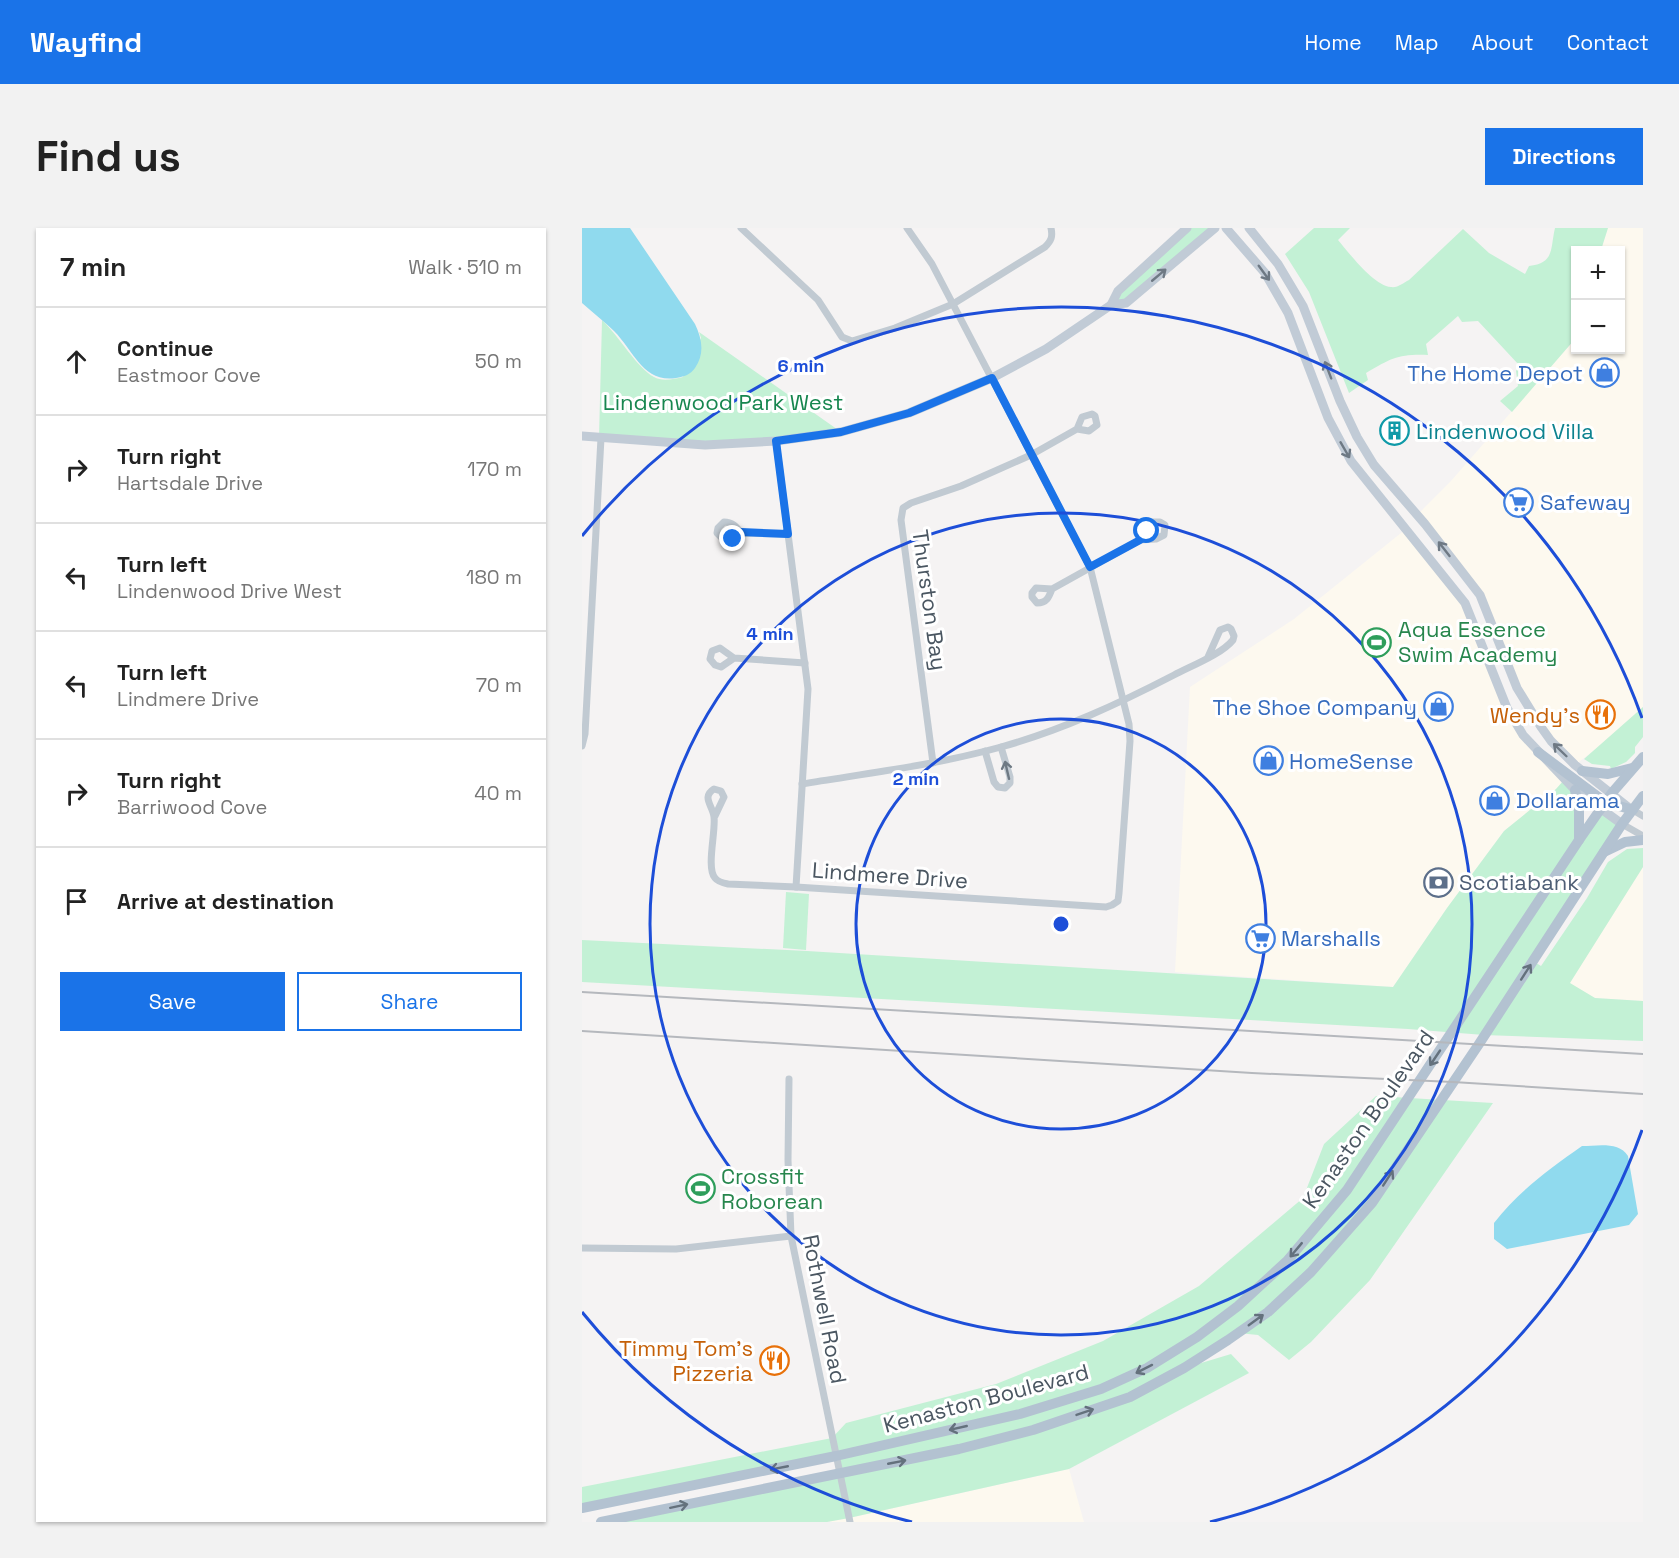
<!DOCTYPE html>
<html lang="en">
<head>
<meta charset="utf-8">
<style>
  :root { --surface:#fff; --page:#f2f2f2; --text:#222; --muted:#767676; --line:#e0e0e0; --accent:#1a73e8 }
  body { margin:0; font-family:"Space Grotesk",sans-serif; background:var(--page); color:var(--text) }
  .controls { position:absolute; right:18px; top:18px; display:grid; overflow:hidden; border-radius:0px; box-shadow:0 2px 4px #0004 }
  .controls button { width:54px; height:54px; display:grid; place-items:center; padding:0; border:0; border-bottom:2px solid var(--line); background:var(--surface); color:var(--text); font:30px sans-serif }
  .stop { position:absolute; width:18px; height:18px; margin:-14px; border:4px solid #1a73e8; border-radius:50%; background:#fff }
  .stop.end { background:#1a73e8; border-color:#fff; box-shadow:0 2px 6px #0008 }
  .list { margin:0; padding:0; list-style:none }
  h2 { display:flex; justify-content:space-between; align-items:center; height:78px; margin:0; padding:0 24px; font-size:26px }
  h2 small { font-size:20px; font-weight:400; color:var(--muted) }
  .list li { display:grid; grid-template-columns:39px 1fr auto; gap:18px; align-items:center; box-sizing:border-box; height:108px; padding:0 24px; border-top:2px solid var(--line) }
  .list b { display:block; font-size:22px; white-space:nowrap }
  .list p { margin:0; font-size:20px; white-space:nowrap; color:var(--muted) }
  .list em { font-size:20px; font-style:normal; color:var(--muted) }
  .actions { display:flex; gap:12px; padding:18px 24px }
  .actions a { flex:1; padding:14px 0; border:2px solid var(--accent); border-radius:0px; text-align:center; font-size:21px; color:var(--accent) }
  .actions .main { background:var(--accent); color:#fff }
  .icon { flex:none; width:33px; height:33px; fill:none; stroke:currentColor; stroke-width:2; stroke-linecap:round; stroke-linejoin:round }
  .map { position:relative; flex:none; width:1061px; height:1294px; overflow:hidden; border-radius:0px }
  header { display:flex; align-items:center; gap:36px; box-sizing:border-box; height:84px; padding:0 30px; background:var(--accent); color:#fff }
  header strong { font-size:28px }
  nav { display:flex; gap:33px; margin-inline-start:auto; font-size:21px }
  .intro { display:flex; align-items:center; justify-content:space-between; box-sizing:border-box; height:144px; padding:0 36px }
  h1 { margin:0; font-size:42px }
  .button { padding:15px 27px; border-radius:0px; background:var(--accent); color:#fff; font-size:21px; font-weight:700 }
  main { display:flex; gap:36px; padding:0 36px }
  aside { flex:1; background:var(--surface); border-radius:0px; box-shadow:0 2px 4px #0004 }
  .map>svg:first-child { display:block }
  .commercial { fill:#fdf9ef }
  .green { fill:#c3f1d5 }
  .water { fill:#90daee }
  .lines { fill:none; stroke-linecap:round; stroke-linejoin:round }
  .street { stroke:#c1cad2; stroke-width:7 }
  .secondary { stroke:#c1cbd6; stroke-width:9 }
  .primary { stroke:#b3c2d1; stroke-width:10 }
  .rail { stroke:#b5b8bd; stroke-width:2 }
  .oneway { stroke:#6e7984 }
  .oneway2 { stroke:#6e7983 }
  .oneway3 { stroke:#64717d }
  .route { stroke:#1a73e8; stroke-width:8 }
  .ring { fill:none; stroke:#1d4ed8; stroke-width:3 }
  .labels { text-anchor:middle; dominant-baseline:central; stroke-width:6; stroke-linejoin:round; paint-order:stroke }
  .shop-label { font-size:22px; fill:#366cbe; stroke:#fff; text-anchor:start }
  .park-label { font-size:22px; fill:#17864f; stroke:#fff }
  .culture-label { font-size:22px; fill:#0d838f; stroke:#fff; text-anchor:start }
  .street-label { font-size:22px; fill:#4a5661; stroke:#fff }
  .leisure-label { font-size:22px; fill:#27864d; stroke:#fff; text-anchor:start }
  .food-label { font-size:22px; fill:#c56008; stroke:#fff; text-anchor:end }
  .service-label { font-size:22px; fill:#4e5e75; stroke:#fff; text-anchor:start }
  .centre { fill:#1d4ed8; stroke:#fff; stroke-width:3 }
  .ring-label { font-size:18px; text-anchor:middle; font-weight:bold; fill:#1d4ed8; stroke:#fff; stroke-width:6; stroke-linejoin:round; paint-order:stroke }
</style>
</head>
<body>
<header>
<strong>Wayfind</strong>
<nav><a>Home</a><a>Map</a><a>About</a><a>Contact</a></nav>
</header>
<div class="intro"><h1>Find us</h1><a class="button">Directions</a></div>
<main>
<aside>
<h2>7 min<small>Walk · 510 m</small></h2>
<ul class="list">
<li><svg class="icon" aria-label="ahead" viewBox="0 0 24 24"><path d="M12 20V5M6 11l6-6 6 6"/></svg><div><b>Continue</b><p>Eastmoor Cove</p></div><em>50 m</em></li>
<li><svg class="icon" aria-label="right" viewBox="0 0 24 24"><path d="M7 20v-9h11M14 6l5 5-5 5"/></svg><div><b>Turn right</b><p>Hartsdale Drive</p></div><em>170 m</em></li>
<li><svg class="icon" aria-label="left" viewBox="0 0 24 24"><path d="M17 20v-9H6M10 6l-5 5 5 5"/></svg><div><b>Turn left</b><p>Lindenwood Drive West</p></div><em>180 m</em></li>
<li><svg class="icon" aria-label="left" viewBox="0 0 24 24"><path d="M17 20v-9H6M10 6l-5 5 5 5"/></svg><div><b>Turn left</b><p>Lindmere Drive</p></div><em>70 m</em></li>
<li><svg class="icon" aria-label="right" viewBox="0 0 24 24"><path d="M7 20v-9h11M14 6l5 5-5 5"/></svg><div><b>Turn right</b><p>Barriwood Cove</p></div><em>40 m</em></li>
<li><svg class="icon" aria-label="arrive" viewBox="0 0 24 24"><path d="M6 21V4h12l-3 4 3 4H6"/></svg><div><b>Arrive at destination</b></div></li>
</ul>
<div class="actions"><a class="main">Save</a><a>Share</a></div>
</aside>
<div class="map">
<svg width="1061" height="1294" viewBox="0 0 1061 1294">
  <rect width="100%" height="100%" fill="#f5f3f3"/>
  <g class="commercial">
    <polygon points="1026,0 1061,0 1061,479 1015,520 993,537 951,487 898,367 835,287 869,253 993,111 993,122 1038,122 1038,22 1019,22"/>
    <polygon points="824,301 883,375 925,480 982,552 974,561 922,603 865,680 811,759 593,744 608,459 712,391"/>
    <polygon points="1061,639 1061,773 1013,770 987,755"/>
    <polygon points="487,1241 502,1294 245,1294 267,1290"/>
  </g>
  <g class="green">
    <polygon points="605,0 633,0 544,75 529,77 536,63"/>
    <path d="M732,0H768L756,12C767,25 792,58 809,59C816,60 821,55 827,52L881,1L907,25L943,46L947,38C973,35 968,21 973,0H1026L1019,22H993V111L930,184L918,173L936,158L934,143L937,137L896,93L880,94L876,88L844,116L846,127C816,126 810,130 784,145L786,152L767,165L727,64L703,26Z"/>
    <path d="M20,92C36,107 56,141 72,149C80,154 92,151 101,149L119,110L117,104L259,204L123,217L17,210Z"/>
    <polygon points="1061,479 1061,509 1053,519 1053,525 1044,534 1029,541 1028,538 1010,536 1002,531"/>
    <polygon points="982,552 993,562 997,611 1019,581 1040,596 951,733 959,738 1005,670 1026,634 1045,621 1061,620 1061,639 988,755 1013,770 1061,773 1061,813 902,807 826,801 0,754 0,712 225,723 811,759 865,680 922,603 974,561"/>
    <polygon points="204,664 227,666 224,722 201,720"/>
    <polygon points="794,868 911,875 788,1052 729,1114 707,1132 676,1107 656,1105 606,1139 649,1126 667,1145 487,1241 267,1290 245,1294 19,1294 257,1245 254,1229 0,1279 0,1259 250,1210 264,1195 414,1156 521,1113 617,1058 721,970 742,916"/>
  </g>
  <g class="water">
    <path d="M0,0H48L113,96C120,111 123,125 113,140C109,146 102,149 94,150C61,155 52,123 32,103C22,93 10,84 0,75Z"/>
    <path d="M1000,918C1015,918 1037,913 1046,928L1056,986L1047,997L925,1021L912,1011V995C937,963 967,941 1000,918Z"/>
  </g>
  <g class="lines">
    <g class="street">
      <path d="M159,0L236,72L260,109L270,113L313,100L371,76L463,19C469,13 471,9 469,0"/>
      <polyline points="194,213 226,461 214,659 524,679 530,677 536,673 537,665 548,513 547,496 508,339 350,36 325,0"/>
      <path d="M159,305C154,298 150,294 142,294L136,300L135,305L142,312L151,311L159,305L206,306"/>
      <path d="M470,361C467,369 465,375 455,375L450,369V365L454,360L470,361L558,312L574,311L582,307L583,297L578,294H570L558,312"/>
      <polyline points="152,430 139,439 133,437 128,431 130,423 138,420 152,430 223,435"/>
      <polyline points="0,518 3,506 19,210"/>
      <polyline points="403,523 412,554 416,559 423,560 428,555 428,549 419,519"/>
      <polyline points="351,535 319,292 321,280 329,275 379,258 449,227 495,201 507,203 515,197 513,188 510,186 500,189 495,201"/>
      <path d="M220,556C287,545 354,537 419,519C480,502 536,476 592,447C609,438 640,426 651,412L652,408L649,401L646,399L638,402L626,429"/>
      <polyline points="1051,582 1061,588"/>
      <path d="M133,588L142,569L139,563L132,561C119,569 131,578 132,589C134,603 124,640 133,650C136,654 141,655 146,656L214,659"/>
      <polyline points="1040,596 1061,608"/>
      <polyline points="207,851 206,932 209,1008 268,1294"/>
      <polyline points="0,1020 94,1021 209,1008"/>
    </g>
    <g class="secondary">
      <polyline points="644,0 683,45 706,85 746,190 769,233 883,375 925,480 941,507 993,562 1040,596"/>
      <polyline points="667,0 696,36 721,78 758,173 775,209 792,237 843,296 898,367 935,460 959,499 969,513 993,537 1046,579"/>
      <polyline points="529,77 536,63 605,0"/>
      <polyline points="0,208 123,217 194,213 259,204 327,185 410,150 464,121 529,77 544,75 633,0"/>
    </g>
    <g class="primary">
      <polyline points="956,524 1023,574 1051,582"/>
      <polyline points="1000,543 1026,546 1050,540"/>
      <polyline points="993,562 997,583 997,612"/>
      <polyline points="1022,624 1043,614 1061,612"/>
      <polyline points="0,1280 254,1228 438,1186 519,1161 565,1140 615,1109 656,1078 705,1033 765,962 997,612 1029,566 1061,529"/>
      <polyline points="19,1294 377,1221 451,1202 548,1169 602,1140 646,1112 686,1084 729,1044 790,975 897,816 1040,596 1061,568"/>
    </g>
    <g class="rail">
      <polyline points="0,764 1061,826"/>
      <polyline points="0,803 670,845 871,854 1061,866"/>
    </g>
  </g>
  <defs><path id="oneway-shaft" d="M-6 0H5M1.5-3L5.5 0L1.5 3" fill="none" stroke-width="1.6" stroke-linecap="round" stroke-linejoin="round" transform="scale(1.5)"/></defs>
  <g class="oneway">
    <use href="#oneway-shaft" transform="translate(682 45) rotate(54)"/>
    <use href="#oneway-shaft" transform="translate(577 47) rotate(-40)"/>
    <use href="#oneway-shaft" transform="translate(746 142) rotate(-111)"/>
    <use href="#oneway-shaft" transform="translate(763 222) rotate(60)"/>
    <use href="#oneway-shaft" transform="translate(862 321) rotate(-128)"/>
    <use href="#oneway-shaft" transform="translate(978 522) rotate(-136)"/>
  </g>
  <use class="oneway2" href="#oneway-shaft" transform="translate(425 542) rotate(-103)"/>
  <g class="oneway3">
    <use href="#oneway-shaft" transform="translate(944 744) rotate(-57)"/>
    <use href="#oneway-shaft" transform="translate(853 830) rotate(124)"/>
    <use href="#oneway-shaft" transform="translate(806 950) rotate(-57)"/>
    <use href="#oneway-shaft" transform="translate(714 1022) rotate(130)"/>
    <use href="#oneway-shaft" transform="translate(674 1092) rotate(-36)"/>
    <use href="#oneway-shaft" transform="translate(562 1141) rotate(153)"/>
    <use href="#oneway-shaft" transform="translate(503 1184) rotate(-19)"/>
    <use href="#oneway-shaft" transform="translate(376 1200) rotate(167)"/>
    <use href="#oneway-shaft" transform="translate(315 1234) rotate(-11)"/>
    <use href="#oneway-shaft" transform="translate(197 1240) rotate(169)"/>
    <use href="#oneway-shaft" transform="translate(97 1278) rotate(-12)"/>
  </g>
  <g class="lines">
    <polyline class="route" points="151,311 159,304 206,306 194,213 259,204 327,185 410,150 508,339 558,312 565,303"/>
  </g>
  <g class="ring">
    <circle cx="479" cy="696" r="205"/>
    <circle cx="479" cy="696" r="411"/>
    <path d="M1060 902A616 616 0 0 1 628 1294M330 1294A616 616 0 0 1 0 1084M0 308A616 616 0 0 1 1060 490"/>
  </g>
  <defs>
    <symbol id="shop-ring" viewBox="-11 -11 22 22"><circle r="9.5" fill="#fff" stroke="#3f7fe0" stroke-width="1.5"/><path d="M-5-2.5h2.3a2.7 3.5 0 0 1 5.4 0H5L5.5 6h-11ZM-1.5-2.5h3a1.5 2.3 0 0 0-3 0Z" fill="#3f7fe0"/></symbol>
    <symbol id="building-ring" viewBox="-11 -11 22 22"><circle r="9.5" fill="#fff" stroke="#0f9aa8" stroke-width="1.5"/><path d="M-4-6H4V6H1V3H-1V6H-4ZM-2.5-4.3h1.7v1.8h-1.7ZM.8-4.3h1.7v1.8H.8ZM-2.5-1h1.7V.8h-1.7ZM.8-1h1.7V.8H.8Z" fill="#0f9aa8"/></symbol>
    <symbol id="supermarket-ring" viewBox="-11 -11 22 22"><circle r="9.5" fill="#fff" stroke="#3f7fe0" stroke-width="1.5"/><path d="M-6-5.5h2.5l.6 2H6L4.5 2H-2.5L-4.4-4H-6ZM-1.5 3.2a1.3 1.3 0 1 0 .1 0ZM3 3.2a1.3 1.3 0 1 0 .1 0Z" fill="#3f7fe0"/></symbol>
    <symbol id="stadium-ring" viewBox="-11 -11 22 22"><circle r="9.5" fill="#fff" stroke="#2e9e5b" stroke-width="1.5"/><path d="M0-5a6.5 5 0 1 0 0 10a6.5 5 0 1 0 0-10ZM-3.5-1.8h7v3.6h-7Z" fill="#2e9e5b"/></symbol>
    <symbol id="restaurant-ring" viewBox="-11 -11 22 22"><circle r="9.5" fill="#fff" stroke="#e8710a" stroke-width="1.5"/><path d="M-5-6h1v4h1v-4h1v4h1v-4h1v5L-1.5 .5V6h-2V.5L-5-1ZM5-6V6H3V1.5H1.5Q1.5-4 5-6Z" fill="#e8710a"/></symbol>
    <symbol id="bank-ring" viewBox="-11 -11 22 22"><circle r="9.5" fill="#fff" stroke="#5c6f8a" stroke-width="1.5"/><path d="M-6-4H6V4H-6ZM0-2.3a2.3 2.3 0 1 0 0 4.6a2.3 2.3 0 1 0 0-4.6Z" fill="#5c6f8a"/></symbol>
  </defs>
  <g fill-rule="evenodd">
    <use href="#shop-ring" x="1006" y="128" width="33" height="33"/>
    <use href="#building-ring" x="796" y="186" width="33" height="33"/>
    <use href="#supermarket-ring" x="920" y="258" width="33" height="33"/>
    <use href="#stadium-ring" x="778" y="398" width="33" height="33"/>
    <use href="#shop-ring" x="840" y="462" width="33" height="33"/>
    <use href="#restaurant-ring" x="1002" y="470" width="33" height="33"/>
    <use href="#shop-ring" x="670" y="516" width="33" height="33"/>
    <use href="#shop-ring" x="896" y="556" width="33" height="33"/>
    <use href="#bank-ring" x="840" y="638" width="33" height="33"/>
    <use href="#supermarket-ring" x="662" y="694" width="33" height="33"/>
    <use href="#stadium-ring" x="102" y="944" width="33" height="33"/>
    <use href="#restaurant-ring" x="176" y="1116" width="33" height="33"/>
  </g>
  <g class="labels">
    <g class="shop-label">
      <text x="1001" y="145" text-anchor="end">The Home Depot</text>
      <text x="958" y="274">Safeway</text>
      <text x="835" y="479" text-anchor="end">The Shoe Company</text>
      <text x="707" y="533">HomeSense</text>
      <text x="934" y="572">Dollarama</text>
      <text x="699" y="710">Marshalls</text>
    </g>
    <g class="park-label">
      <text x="141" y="174">Lindenwood Park West</text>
    </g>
    <g class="culture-label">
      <text x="834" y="203">Lindenwood Villa</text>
    </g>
    <g class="street-label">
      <text transform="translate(348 372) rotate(82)">Thurston Bay</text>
      <text transform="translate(308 647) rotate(4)">Lindmere Drive</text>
      <text transform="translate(786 891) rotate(-55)">Kenaston Boulevard</text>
      <text transform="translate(243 1081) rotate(79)">Rothwell Road</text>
      <text transform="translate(404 1170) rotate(-15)">Kenaston Boulevard</text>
    </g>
    <g class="leisure-label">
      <text x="816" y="401">Aqua Essence<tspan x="816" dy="25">Swim Academy</tspan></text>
      <text x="139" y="948">Crossfit<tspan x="139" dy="25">Roborean</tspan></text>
    </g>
    <g class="food-label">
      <text x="998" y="487">Wendy's</text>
      <text x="171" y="1120">Timmy Tom's<tspan x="171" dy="25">Pizzeria</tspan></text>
    </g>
    <g class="service-label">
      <text x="877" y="654">Scotiabank</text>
    </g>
  </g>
  <circle cx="479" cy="696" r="9" class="centre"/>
  <g class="ring-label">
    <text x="219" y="144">6 min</text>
    <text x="188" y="412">4 min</text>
    <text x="334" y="557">2 min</text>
  </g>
</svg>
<div class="controls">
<button>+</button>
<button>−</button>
</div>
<div class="stop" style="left:565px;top:303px"></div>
<div class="stop end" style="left:151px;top:311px"></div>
</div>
</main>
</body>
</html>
